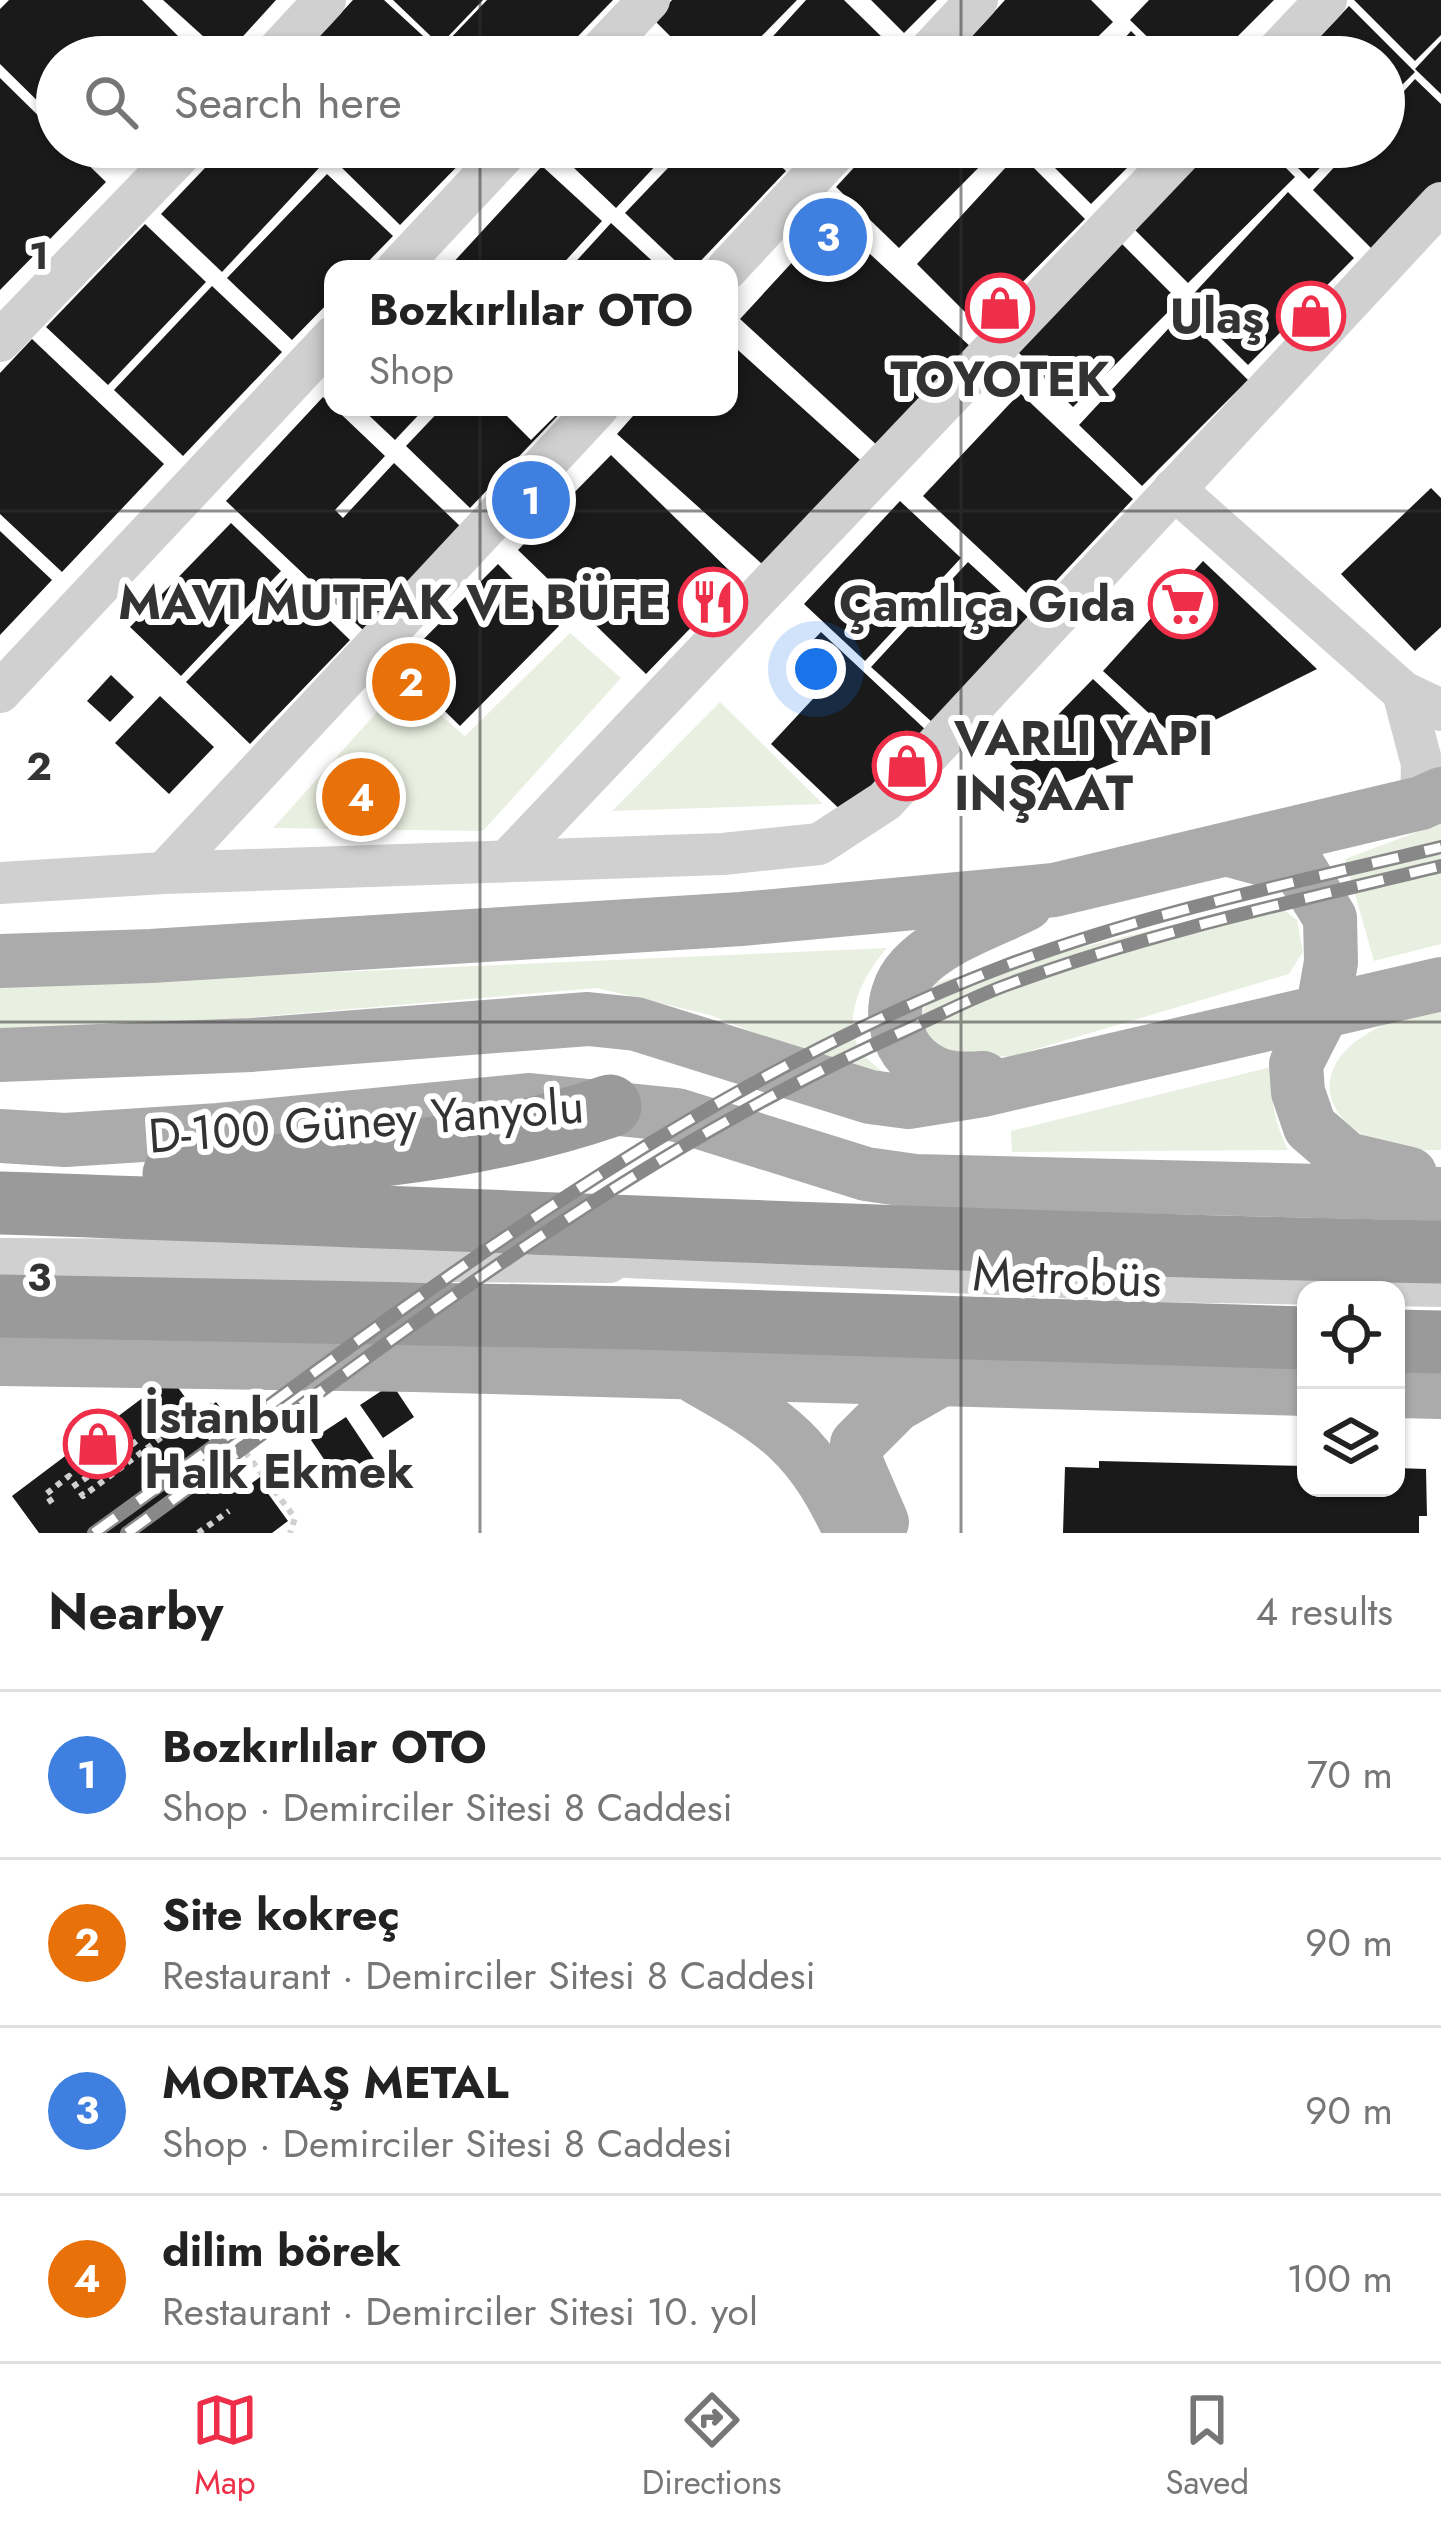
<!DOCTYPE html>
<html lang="en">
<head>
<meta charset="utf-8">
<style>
  :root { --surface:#fff; --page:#f2f2f2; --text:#222; --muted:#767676; --line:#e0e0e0; --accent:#ef2f49 }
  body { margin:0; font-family:Jost,sans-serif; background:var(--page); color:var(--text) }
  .controls { position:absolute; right:36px; bottom:36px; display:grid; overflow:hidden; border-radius:24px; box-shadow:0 3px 9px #0004 }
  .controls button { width:108px; height:108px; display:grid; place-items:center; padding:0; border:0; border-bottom:3px solid var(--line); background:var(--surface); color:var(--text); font:60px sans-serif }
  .you { position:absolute; left:816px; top:669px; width:42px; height:42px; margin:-30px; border:9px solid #fff; border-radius:50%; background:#1a73e8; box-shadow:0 0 0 18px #1a73e833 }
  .badge { display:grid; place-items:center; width:78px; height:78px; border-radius:50%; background:var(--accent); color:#fff; font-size:39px; font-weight:700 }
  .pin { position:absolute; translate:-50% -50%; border:6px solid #fff; box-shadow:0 3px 12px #0006 }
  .popup { position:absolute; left:324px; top:260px; width:414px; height:156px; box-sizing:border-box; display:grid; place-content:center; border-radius:24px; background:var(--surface); filter:drop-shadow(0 3px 9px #0005); font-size:39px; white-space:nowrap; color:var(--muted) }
  .popup b { font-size:45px; color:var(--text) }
  .popup::after { content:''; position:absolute; left:50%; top:100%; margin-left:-24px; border:24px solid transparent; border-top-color:var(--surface) }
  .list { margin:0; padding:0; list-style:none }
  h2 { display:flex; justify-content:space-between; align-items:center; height:156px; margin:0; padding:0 48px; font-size:51px }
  h2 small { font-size:39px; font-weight:400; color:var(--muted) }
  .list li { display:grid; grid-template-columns:78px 1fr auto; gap:36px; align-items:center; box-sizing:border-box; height:168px; padding:0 48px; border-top:3px solid var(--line) }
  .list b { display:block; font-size:45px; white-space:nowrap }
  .list p { margin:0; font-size:39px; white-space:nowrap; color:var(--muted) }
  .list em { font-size:39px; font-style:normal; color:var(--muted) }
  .icon { flex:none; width:66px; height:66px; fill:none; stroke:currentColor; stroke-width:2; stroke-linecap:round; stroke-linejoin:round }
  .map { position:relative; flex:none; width:1441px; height:1533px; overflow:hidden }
  .search { position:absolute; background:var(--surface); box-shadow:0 3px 9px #0004; left:36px; right:36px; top:36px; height:132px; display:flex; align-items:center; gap:30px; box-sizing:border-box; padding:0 42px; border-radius:66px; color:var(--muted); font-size:45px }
  .sheet { height:828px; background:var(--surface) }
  nav { display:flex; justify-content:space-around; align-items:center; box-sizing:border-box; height:168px; border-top:3px solid var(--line); background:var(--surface); font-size:33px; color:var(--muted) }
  nav a { display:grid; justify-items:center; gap:6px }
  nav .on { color:var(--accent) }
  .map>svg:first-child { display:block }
  .green { fill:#eaf0e1 }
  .building { fill:#1a1a1a }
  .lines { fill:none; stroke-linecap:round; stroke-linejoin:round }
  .path { stroke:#d0d0d0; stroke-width:6; stroke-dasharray:6 6; stroke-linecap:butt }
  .minor { stroke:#d0d0d0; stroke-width:42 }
  .major { stroke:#ababab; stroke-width:54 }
  .highway { stroke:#9a9a9a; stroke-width:63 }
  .rail-casing { stroke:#888; stroke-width:14 }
  .rail { stroke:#fff; stroke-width:9; stroke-dasharray:27; stroke-linecap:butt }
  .grid { fill:none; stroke:#333; stroke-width:3; stroke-opacity:0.55 }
  .labels { text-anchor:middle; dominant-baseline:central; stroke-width:12; stroke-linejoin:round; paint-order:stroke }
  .poi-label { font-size:48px; font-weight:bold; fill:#333; stroke:#fff; text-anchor:end }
  .street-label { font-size:48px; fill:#333; stroke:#fff }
  .grid-label { font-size:39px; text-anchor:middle; font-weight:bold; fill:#333; stroke:#fff; stroke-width:12; stroke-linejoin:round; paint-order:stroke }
</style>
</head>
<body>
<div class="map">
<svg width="1441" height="1533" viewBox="0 0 1441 1533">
  <rect width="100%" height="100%" fill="#fff"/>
  <g class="green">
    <polygon points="570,633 621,678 483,831 273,828 403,683 465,736"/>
    <polygon points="720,702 823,804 612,811"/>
    <polygon points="1441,823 1441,944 1374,961 1345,859"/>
    <polygon points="1272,901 1297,920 1303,952 1289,974 1013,1056 971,1058 935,1053 919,1020 937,982"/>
    <path d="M887,948C864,974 837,1023 864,1055C873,1065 885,1073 895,1081L844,1069L710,1015L597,988L140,1027L0,1029V983L111,982Z"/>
    <path d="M1441,1011V1150C1424,1150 1401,1153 1385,1146C1309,1116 1313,1055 1386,1024C1402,1017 1424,1015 1441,1011Z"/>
    <path d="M1275,1066C1269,1098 1274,1120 1288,1150L1012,1152L1011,1131Z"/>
  </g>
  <g class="building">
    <polygon points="9,0 142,0 199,57 57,57 57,120 0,64 0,9"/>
    <polygon points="163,0 276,0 225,56"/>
    <polygon points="353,0 384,0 434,46 424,57 300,57"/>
    <polygon points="393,0 483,0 440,45"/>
    <polygon points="487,0 613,0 558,57 460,57 446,43"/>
    <polygon points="672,0 797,0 741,57 691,57 654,20"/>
    <polygon points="806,0 844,0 891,46 880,57 754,57"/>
    <polygon points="871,0 937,0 904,33"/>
    <polygon points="1005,0 1091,0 1113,22 1077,57 953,57"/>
    <polygon points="1149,0 1274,0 1217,57 1168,57 1130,20"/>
    <polygon points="1354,0 1441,0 1441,35 1415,61"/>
    <polygon points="1349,6 1415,72 1384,103 1384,57 1301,57"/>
    <polygon points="1131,31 1157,57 1108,57"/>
    <polygon points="1441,41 1441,94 1415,69"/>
    <polygon points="0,78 57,134 57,147 70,147 106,182 0,290"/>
    <polygon points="1415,79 1441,104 1441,186 1375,252 1313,190 1353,147 1384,147 1384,113"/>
    <polygon points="85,147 123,147 104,166"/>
    <polygon points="225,147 297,147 319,168 222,272 161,214"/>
    <polygon points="350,147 476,147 400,225 336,162"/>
    <polygon points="552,147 673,147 616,208"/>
    <polygon points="688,147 760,147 786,171 693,269 684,269 625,213"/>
    <polygon points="873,147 999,147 899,248 836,187"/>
    <polygon points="1034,147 1148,147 1091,204"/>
    <polygon points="1195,147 1265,147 1295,177 1188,283 1126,221"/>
    <polygon points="1277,147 1340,147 1309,179"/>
    <polygon points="1019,153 1085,219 979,326 917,264"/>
    <polygon points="542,166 602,221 558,269 453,269 450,266"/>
    <polygon points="327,174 393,236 361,269 333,269 333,298 292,340 227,278"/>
    <polygon points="1288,192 1354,258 1248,365 1185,303"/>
    <polygon points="832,219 972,348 880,448 740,319"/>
    <polygon points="611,223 661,269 569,269"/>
    <polygon points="145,224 206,282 108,385 46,327"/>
    <polygon points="1113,235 1179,301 1073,407 1011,345"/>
    <polygon points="212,286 282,352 183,456 114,390"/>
    <polygon points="1182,314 1248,380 1142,486 1079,425"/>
    <polygon points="32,339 164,464 62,572 0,514 0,373"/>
    <polygon points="729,342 868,467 772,573 617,434 641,407 729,407"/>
    <polygon points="1020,393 1133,499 1036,602 923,496"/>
    <polygon points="323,397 385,456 335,510 343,518 394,463 460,526 363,630 226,501"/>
    <polygon points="360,407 426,407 395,440"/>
    <polygon points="443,407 566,407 470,508 406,446"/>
    <polygon points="611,455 738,579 646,674 518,550"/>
    <polygon points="1431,488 1441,498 1441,627 1415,651 1341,574"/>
    <polygon points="900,501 961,558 865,661 804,604"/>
    <polygon points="231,523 281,571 181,676 130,627"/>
    <polygon points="0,531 52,580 0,635"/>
    <polygon points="1203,561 1317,669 1177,739 1103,671"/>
    <polygon points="968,562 1039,627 943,732 871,667"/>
    <polygon points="498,564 559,626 460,726 398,665"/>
    <polygon points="286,578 350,640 250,744 186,682"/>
    <polygon points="821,632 928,732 848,817 771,744 824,687 795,659"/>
    <polygon points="111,675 134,697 110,722 87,701"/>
    <polygon points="1093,679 1162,744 1041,792 1010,764"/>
    <polygon points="160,696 214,747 169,794 115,743"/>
    <polygon points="165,1381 174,1382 198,1415 216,1402 223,1411 200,1428 245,1488 275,1466 281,1475 264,1488 288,1521 272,1533 39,1533 12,1496"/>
    <polygon points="392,1384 414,1417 383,1438 360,1405"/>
    <polygon points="346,1417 374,1459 340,1483 311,1440"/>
    <polygon points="1099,1461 1306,1466 1306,1488 1396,1488 1396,1468 1426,1469 1427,1516 1419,1516 1419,1533 1063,1533 1065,1467 1099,1468"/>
  </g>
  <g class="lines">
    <g class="path">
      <polyline points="209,1404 295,1518 290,1533"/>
      <polyline points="83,1480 138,1440"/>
      <polyline points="52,1503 46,1494 69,1476 83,1496 170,1431"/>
      <polyline points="198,1533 229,1511"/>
    </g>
    <g class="minor">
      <polyline points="272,57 325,0"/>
      <polyline points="595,57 649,0"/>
      <polyline points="924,57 977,0"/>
      <polyline points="1272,57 1326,0"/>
      <polyline points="397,269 511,147"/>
      <polyline points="727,269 840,147"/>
      <polyline points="0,341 187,147"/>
      <polyline points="1174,489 1403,692 1441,710"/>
      <polyline points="0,692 333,337"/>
      <polyline points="1403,692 1422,764 1421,803"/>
      <polyline points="508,860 1186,147"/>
      <polyline points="164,873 598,407"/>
      <polyline points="0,883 164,873 723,854 819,844 885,801 1441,203"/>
      <polyline points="582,1255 1150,1281 1441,1286"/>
      <polyline points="0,1259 609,1262"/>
    </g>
    <g class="major">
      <polyline points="1229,850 1300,869 1330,918 1331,962 1322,1013 1296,1064 1298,1092 1310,1127 1347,1159 1410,1174"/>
      <polyline points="0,961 151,956 741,919 1054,890 1421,803 1441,794"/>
      <polyline points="0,1055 251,1045 588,1019 636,1024 870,1097 908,1102 983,1090 1441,984"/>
      <path d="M983,1078C966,1079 945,1080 929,1070C891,1049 884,999 913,968C940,938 991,922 1026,904"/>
      <polyline points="0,1136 65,1140 219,1130 530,1100 677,1115 866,1174 915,1181 1441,1194"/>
      <polyline points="0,1359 414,1365 1306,1389"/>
      <path d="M699,1379C781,1425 810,1445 851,1533"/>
      <polyline points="1396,1391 1441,1392"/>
      <polyline points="882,1522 856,1462 857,1444 896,1405 940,1380"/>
    </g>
    <g class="highway">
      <path d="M174,1174C211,1174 248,1168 285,1165C393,1156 506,1142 610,1106"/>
      <path d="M0,1203C480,1219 960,1243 1441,1252"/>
      <polyline points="0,1306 635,1318 1306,1338"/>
      <polyline points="1396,1341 1441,1342"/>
    </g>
    <defs>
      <g id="rail">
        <path d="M94,1533C384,1325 666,1095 1002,967C1144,913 1294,883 1441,847"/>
        <path d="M127,1533C377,1352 620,1158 904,1031C939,1015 975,996 1012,983C1151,932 1296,901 1441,866"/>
      </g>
    </defs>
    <use href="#rail" class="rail-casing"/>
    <use href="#rail" class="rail"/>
  </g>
  <path class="grid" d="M480,0V57M961,0V57M480,147V1533M961,147V1533M0,511H1441M0,1022H1441"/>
  <defs>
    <symbol id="shop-ring" viewBox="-11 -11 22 22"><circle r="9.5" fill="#fff" stroke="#ef2f49" stroke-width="1.5"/><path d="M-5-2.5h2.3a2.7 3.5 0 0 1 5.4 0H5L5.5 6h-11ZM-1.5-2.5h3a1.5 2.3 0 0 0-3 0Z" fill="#ef2f49"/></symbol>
    <symbol id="restaurant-ring" viewBox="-11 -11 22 22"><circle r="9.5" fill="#fff" stroke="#ef2f49" stroke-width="1.5"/><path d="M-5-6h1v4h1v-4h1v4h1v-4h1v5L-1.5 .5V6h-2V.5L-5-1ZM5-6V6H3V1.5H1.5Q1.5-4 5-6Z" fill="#ef2f49"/></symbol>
    <symbol id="supermarket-ring" viewBox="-11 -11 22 22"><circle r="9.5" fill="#fff" stroke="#ef2f49" stroke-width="1.5"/><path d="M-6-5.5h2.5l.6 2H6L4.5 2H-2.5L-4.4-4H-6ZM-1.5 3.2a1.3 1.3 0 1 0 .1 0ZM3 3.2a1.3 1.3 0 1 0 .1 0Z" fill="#ef2f49"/></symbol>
  </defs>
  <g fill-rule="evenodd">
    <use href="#shop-ring" x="962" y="270" width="76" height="76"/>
    <use href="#shop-ring" x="1273" y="278" width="76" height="76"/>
    <use href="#restaurant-ring" x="675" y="564" width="76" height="76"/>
    <use href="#supermarket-ring" x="1145" y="566" width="76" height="76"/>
    <use href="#shop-ring" x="869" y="728" width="76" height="76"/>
    <use href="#shop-ring" x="60" y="1406" width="76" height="76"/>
  </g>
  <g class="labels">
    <g class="poi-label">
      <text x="1264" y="316">Ulaş</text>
      <text x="1000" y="379" text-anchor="middle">TOYOTEK</text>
      <text x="666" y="602">MAVI MUTFAK VE BÜFE</text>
      <text x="1136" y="604">Çamlıça Gıda</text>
      <text x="954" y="738" text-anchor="start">VARLI YAPI<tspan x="954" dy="55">INŞAAT</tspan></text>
      <text x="144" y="1416" text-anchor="start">İstanbul<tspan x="144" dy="55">Halk Ekmek</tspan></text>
    </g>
    <g class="street-label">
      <text transform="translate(366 1121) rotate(-4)">D-100 Güney Yanyolu</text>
      <text transform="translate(1067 1277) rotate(2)">Metrobüs</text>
    </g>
  </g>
  <g class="grid-label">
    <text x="39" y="269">1</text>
    <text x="39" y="780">2</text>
    <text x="39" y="1291">3</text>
  </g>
</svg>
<div class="controls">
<button><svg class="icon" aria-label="locate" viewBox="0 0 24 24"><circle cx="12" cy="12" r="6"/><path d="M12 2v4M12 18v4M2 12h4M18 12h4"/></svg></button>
<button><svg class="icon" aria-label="layers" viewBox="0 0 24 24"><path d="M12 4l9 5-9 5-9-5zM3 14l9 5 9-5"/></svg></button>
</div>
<div class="you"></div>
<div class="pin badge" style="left:531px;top:500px;background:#3f7fe0">1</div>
<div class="popup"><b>Bozkırlılar OTO</b>Shop</div>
<div class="pin badge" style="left:411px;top:682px;background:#e8710a">2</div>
<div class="pin badge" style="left:828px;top:237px;background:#3f7fe0">3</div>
<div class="pin badge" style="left:361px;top:797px;background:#e8710a">4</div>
<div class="search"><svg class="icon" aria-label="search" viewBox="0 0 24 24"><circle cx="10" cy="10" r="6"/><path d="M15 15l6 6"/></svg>Search here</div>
</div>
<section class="sheet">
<h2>Nearby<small>4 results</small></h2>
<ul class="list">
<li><span class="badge" style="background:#3f7fe0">1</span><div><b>Bozkırlılar OTO</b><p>Shop · Demirciler Sitesi 8 Caddesi</p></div><em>70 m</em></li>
<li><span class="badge" style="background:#e8710a">2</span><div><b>Site kokreç</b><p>Restaurant · Demirciler Sitesi 8 Caddesi</p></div><em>90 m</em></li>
<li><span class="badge" style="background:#3f7fe0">3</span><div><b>MORTAŞ METAL</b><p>Shop · Demirciler Sitesi 8 Caddesi</p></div><em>90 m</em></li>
<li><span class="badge" style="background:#e8710a">4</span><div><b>dilim börek</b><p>Restaurant · Demirciler Sitesi 10. yol</p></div><em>100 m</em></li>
</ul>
</section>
<nav>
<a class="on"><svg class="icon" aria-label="map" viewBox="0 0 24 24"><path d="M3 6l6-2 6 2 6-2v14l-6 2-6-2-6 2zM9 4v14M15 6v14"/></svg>Map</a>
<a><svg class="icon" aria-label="directions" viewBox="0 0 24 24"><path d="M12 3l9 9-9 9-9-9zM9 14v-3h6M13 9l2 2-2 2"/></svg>Directions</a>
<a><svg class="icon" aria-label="saved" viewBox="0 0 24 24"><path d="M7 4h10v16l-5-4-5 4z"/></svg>Saved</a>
</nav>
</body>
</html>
